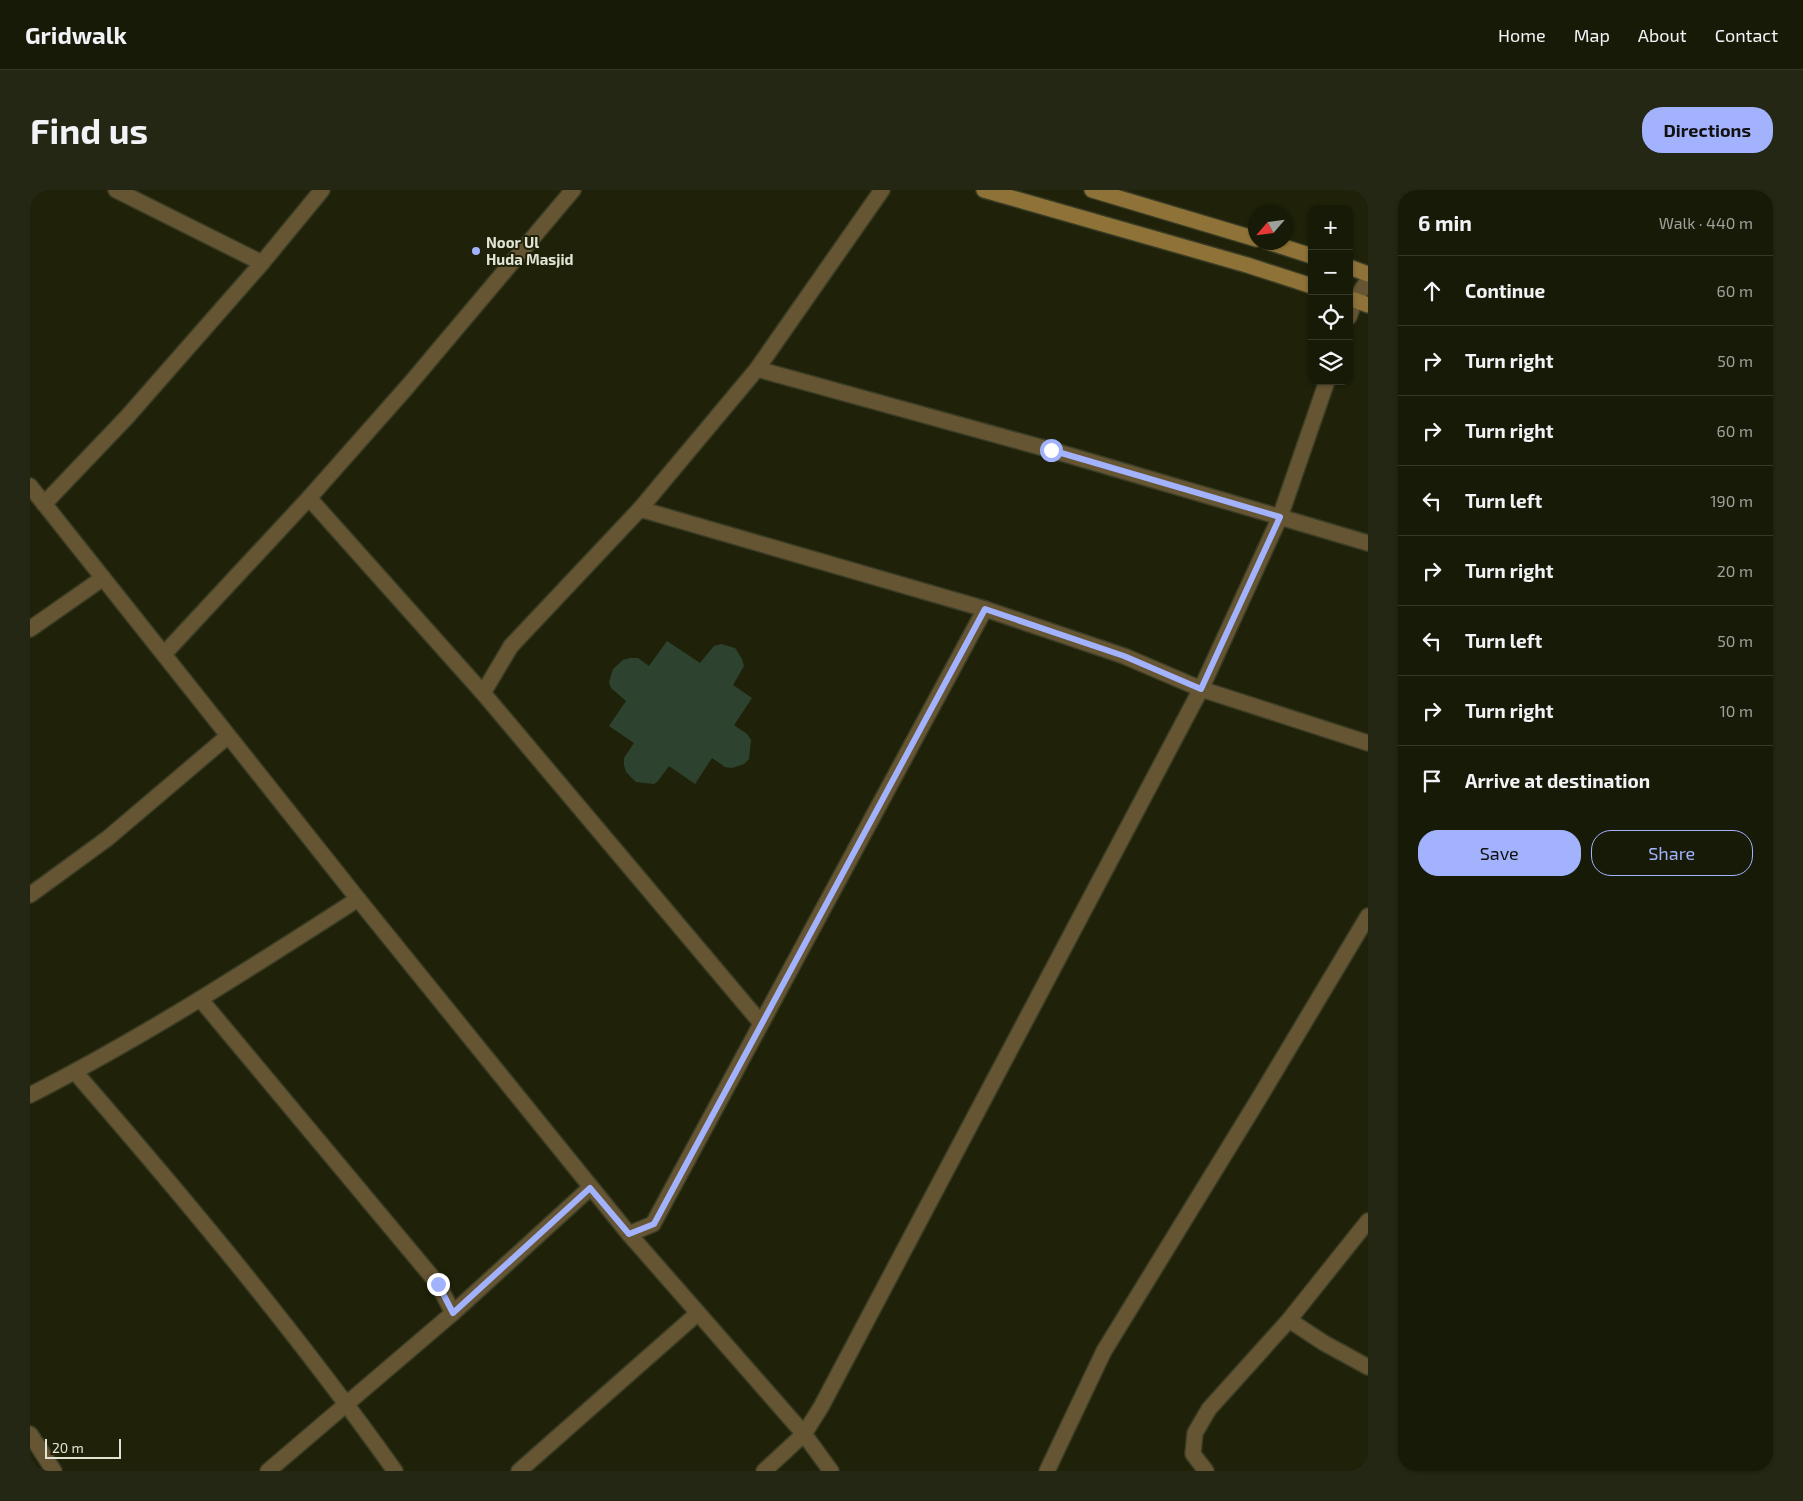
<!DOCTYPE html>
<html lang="en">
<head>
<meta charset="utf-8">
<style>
  :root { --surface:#171a06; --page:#242714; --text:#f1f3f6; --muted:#9ea19b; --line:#363828; --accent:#a2b2fd }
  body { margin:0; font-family:"Exo 2",sans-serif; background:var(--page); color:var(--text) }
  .controls { position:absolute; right:15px; top:15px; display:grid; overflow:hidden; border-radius:10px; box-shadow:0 1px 4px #0004 }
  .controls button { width:45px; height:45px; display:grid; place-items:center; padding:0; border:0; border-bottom:1px solid var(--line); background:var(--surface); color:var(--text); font:25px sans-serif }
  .compass { position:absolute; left:1218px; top:15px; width:45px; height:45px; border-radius:50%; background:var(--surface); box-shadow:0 1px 4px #0004; rotate:242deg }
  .scale { position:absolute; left:15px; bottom:12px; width:76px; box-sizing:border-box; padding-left:5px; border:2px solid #e1e4d4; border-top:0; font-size:14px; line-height:18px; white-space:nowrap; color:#e1e4d4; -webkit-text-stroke:4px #1f2208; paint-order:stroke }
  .stop { position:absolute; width:15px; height:15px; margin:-11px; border:4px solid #a2b2fd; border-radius:50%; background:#fff }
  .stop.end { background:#a2b2fd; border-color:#fff; box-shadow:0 1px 5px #0008 }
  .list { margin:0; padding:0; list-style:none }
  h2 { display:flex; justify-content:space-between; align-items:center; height:65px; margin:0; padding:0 20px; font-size:21px }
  h2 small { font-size:16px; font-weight:400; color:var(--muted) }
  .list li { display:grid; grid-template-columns:32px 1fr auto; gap:15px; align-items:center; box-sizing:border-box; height:70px; padding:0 20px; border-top:1px solid var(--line) }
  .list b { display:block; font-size:19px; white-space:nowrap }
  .list em { font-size:16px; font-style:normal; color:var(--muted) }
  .actions { display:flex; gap:10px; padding:15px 20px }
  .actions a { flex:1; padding:11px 0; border:1px solid var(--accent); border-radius:20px; text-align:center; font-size:18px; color:var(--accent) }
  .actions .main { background:var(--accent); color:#111 }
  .icon { flex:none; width:28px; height:28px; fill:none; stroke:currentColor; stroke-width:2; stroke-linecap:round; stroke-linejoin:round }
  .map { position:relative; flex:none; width:1338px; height:1281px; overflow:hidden; border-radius:20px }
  header { display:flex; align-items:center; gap:30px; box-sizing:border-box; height:70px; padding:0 25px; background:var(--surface); border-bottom:1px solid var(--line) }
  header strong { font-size:24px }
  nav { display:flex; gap:28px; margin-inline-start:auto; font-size:18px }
  .intro { display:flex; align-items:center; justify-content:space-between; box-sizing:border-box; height:120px; padding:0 30px }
  h1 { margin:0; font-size:35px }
  .button { padding:12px 22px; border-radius:20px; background:var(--accent); color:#111; font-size:18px; font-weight:700 }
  main { display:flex; gap:30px; padding:0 30px }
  aside { flex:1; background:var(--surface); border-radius:20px; box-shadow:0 1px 4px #0004 }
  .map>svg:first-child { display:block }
  .building { fill:#2d4330 }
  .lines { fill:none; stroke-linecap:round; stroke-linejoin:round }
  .street-casing { stroke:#3a3d25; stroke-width:18 }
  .secondary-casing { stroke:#3a3d25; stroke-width:18 }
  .street { stroke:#665532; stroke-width:15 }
  .secondary { stroke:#8e7237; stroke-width:15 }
  .route { stroke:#a2b2fd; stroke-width:6 }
  .poi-dot { fill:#a2b2fd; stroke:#1f2208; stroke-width:2 }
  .labels { text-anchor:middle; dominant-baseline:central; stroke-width:4; stroke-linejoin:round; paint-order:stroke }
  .poi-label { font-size:15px; font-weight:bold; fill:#e1e4d4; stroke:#1f2208; text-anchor:start }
</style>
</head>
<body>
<header>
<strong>Gridwalk</strong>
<nav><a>Home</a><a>Map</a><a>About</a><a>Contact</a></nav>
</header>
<div class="intro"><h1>Find us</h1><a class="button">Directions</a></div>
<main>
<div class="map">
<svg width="1338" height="1281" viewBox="0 0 1338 1281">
  <rect width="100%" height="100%" fill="#1f2208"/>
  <polygon class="building" points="637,451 670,473 684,456 691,454 705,458 712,469 714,476 703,495 722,508 704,535 717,544 721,550 719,569 714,574 702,578 695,577 682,568 665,594 639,576 628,591 624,594 606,592 596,582 594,575 594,568 604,553 579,536 596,511 581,498 579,492 583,479 593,470 600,468 608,468 619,476"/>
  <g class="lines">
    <defs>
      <g id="street">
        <polyline points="86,0 232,73 292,0"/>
        <polyline points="1319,127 1325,110 1338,90"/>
        <polyline points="727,179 1021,260 1250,327 1297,191"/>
        <polyline points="0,296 328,709 599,1044 623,1034 955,419 610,319 481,456 453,503 731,833"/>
        <polyline points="279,308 453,503"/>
        <polyline points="14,314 97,227 232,73"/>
        <polyline points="610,319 727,179 852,0"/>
        <polyline points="955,419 1094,466 1171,499 1250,327 1338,353"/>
        <polyline points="0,439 73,388"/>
        <polyline points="134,464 279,308 378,196 543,0"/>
        <polyline points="0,705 78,648 198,546"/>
        <polyline points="171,810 408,1094 423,1123"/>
        <path d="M45,882C157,1011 266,1142 365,1281"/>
        <path d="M0,905C114,847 221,778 328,709"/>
        <polyline points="1338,1031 1259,1130 1294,1153 1338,1177"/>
        <polyline points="599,1044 774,1244 801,1281"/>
        <polyline points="0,1244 24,1281"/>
        <polyline points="238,1281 423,1123 560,998"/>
        <polyline points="489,1281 668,1123"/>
        <polyline points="734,1281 774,1244 791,1217 1171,499 1338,553"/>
        <polyline points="1017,1281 1074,1161 1228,910 1338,726"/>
        <polyline points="1176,1281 1163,1264 1165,1243 1179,1219 1259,1130"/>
      </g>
      <g id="secondary">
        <polyline points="954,0 1217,75 1282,96"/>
        <polyline points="1062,0 1226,49"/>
        <polyline points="1238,52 1282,66"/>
        <polyline points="1319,77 1338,84"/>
        <polyline points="1319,108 1338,115"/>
      </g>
    </defs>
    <use href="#street" class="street-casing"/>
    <use href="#secondary" class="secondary-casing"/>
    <use href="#street" class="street"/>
    <use href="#secondary" class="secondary"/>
  </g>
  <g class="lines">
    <polyline class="route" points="408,1094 423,1123 560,998 599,1044 624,1034 955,419 1094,466 1171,499 1250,327 1021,260"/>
  </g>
  <circle class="poi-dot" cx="446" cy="61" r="5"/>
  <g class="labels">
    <g class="poi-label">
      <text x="456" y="52">Noor Ul<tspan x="456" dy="17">Huda Masjid</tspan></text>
    </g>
  </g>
</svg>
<div class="controls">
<button>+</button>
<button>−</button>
<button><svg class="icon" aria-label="locate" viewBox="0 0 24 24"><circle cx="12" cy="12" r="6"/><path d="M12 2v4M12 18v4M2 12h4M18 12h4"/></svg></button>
<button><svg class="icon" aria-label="layers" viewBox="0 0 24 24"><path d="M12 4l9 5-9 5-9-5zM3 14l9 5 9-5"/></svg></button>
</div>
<svg class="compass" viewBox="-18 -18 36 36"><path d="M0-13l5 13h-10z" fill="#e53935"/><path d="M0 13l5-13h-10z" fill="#9ea19b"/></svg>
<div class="scale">20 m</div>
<div class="stop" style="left:1021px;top:260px"></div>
<div class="stop end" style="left:408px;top:1094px"></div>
</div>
<aside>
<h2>6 min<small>Walk · 440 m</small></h2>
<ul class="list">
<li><svg class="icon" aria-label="ahead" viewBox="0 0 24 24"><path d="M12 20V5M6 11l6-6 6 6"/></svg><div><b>Continue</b></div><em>60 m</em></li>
<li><svg class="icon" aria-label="right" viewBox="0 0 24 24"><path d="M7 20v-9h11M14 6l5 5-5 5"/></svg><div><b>Turn right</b></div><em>50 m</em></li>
<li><svg class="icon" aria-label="right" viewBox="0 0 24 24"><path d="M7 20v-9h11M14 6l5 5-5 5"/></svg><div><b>Turn right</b></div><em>60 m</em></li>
<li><svg class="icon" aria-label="left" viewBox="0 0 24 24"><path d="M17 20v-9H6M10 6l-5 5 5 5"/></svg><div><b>Turn left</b></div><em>190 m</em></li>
<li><svg class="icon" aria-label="right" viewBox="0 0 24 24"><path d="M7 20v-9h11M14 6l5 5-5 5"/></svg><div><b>Turn right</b></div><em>20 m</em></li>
<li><svg class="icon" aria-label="left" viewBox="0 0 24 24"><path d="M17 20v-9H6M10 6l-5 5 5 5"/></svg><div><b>Turn left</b></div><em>50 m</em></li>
<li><svg class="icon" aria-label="right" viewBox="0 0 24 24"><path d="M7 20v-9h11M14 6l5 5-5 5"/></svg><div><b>Turn right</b></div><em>10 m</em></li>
<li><svg class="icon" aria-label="arrive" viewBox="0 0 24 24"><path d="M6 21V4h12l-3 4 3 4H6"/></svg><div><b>Arrive at destination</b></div></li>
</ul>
<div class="actions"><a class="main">Save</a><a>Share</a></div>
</aside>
</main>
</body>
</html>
